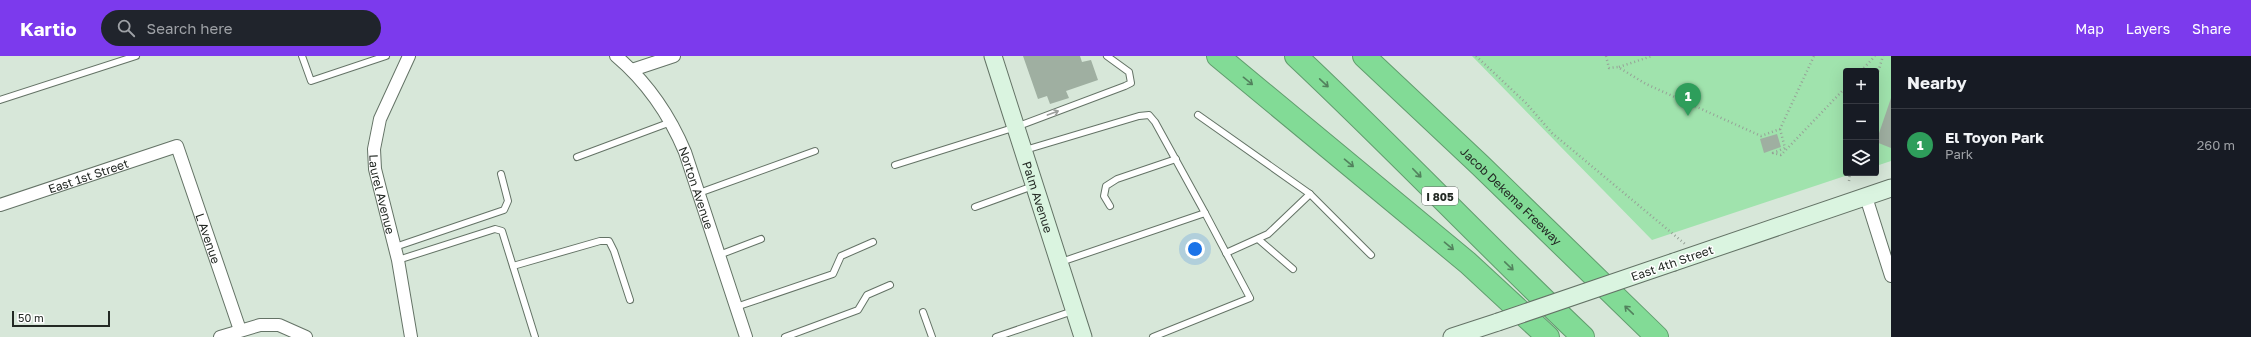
<!DOCTYPE html>
<html lang="en">
<head>
<meta charset="utf-8">
<style>
  :root { --surface:#171b24; --page:#20242c; --text:#f1f3f6; --muted:#9ea1a6; --line:#363941; --accent:#7c3aed }
  body { margin:0; font-family:"Golos Text",sans-serif; background:var(--page); color:var(--text) }
  .controls { position:absolute; right:12px; top:12px; display:grid; overflow:hidden; border-radius:4px; box-shadow:0 4px 16px #0002 }
  .controls button { width:36px; height:36px; display:grid; place-items:center; padding:0; border:0; border-bottom:1px solid var(--line); background:var(--surface); color:var(--text); font:20px sans-serif }
  .scale { position:absolute; left:12px; bottom:10px; width:98px; box-sizing:border-box; padding-left:4px; border:2px solid #232924; border-top:0; font-size:11px; line-height:14px; white-space:nowrap; color:#232924; -webkit-text-stroke:3px #fff; paint-order:stroke }
  .you { position:absolute; left:1195px; top:193px; width:14px; height:14px; margin:-10px; border:3px solid #fff; border-radius:50%; background:#1a73e8; box-shadow:0 0 0 6px #1a73e833 }
  .badge { display:grid; place-items:center; width:26px; height:26px; border-radius:50%; background:var(--accent); color:#fff; font-size:13px; font-weight:700 }
  .pin { position:absolute; translate:-50% -33px; filter:drop-shadow(0 1px 2px #0008) }
  .pin::after { content:''; position:absolute; top:21px; width:14px; height:12px; background:inherit; clip-path:polygon(0 0,100% 0,50% 100%) }
  .list { margin:0; padding:0; list-style:none }
  h2 { display:flex; justify-content:space-between; align-items:center; height:52px; margin:0; padding:0 16px; font-size:17px }
  h2 small { font-size:13px; font-weight:400; color:var(--muted) }
  .list li { display:grid; grid-template-columns:26px 1fr auto; gap:12px; align-items:center; box-sizing:border-box; height:72px; padding:0 16px; border-top:1px solid var(--line) }
  .list b { display:block; font-size:15px; white-space:nowrap }
  .list p { margin:0; font-size:13px; white-space:nowrap; color:var(--muted) }
  .list em { font-size:13px; font-style:normal; color:var(--muted) }
  .icon { flex:none; width:22px; height:22px; fill:none; stroke:currentColor; stroke-width:2; stroke-linecap:round; stroke-linejoin:round }
  .map { position:relative; flex:none; width:1891px; height:281px; overflow:hidden }
  header { display:flex; align-items:center; gap:24px; box-sizing:border-box; height:56px; padding:0 20px; background:var(--accent); color:#fff }
  header strong { font-size:19px }
  nav { display:flex; gap:22px; margin-inline-start:auto; font-size:14px }
  .search { width:280px; height:36px; background:var(--page); display:flex; align-items:center; gap:10px; box-sizing:border-box; padding:0 14px; border-radius:22px; color:var(--muted); font-size:15px }
  main { display:flex }
  aside { flex:1; background:var(--surface) }
  .map>svg:first-child { display:block }
  .green { fill:#a0e3ad }
  .building { fill:#9fafa1 }
  .lines { fill:none; stroke-linecap:round; stroke-linejoin:round }
  .lane-casing { stroke:#647366; stroke-width:8 }
  .street-casing { stroke:#647366; stroke-width:14 }
  .secondary-casing { stroke:#647366; stroke-width:19 }
  .highway-casing { stroke:#619d6e; stroke-width:24 }
  .path { stroke:#96a297; stroke-width:2.5; stroke-dasharray:1 3; stroke-linecap:butt }
  .lane { stroke:#fff; stroke-width:6 }
  .street { stroke:#fff; stroke-width:12 }
  .secondary { stroke:#daf4e0; stroke-width:17 }
  .highway { stroke:#82db96; stroke-width:22 }
  .secondary-bridge-casing { stroke:#647366; stroke-width:19; stroke-linecap:butt }
  .secondary-bridge { stroke:#daf4e0; stroke-width:17 }
  .oneway { stroke:#52825d }
  .oneway2 { stroke:#9c9f9c }
  .labels { text-anchor:middle; dominant-baseline:central; stroke-width:3; stroke-linejoin:round; paint-order:stroke }
  .shield { fill:#fff; stroke:#656966; stroke-width:1 }
  .shield-label { font-size:11px; font-weight:bold; fill:#232924 }
  .street-label { font-size:12px; fill:#232924; stroke:#fff }
</style>
</head>
<body>
<header>
<strong>Kartio</strong>
<div class="search"><svg class="icon" aria-label="search" viewBox="0 0 24 24"><circle cx="10" cy="10" r="6"/><path d="M15 15l6 6"/></svg>Search here</div>
<nav><a>Map</a><a>Layers</a><a>Share</a></nav>
</header>
<main>
<div class="map">
<svg width="1891" height="281" viewBox="0 0 1891 281">
  <rect width="100%" height="100%" fill="#d7e7d9"/>
  <polygon class="green" points="1472,0 1891,0 1891,105 1876,110 1876,15 1846,15 1846,117 1854,117 1652,184"/>
  <g class="building">
    <polygon points="1023,0 1080,0 1082,6 1091,4 1098,24 1066,35 1069,42 1050,48 1047,40 1038,43"/>
    <polygon points="1891,42 1891,92 1876,86"/>
    <polygon points="1777,78 1781,91 1764,97 1760,83"/>
  </g>
  <g class="lines">
    <defs>
      <g id="lane">
        <polyline points="302,0 311,25 386,0"/>
        <polyline points="0,44 136,0"/>
        <polyline points="1198,59 1310,138 1371,199"/>
        <polyline points="1025,94 1139,60 1149,59 1155,66 1205,157"/>
        <polyline points="577,101 671,66"/>
        <polyline points="895,109 1016,71 1125,30 1131,27 1129,16 1107,0"/>
        <polyline points="699,137 815,95"/>
        <polyline points="1110,150 1104,140 1106,130 1117,123 1176,103"/>
        <polyline points="975,151 1033,130"/>
        <polyline points="1258,183 1293,213"/>
        <polyline points="395,191 504,154 508,145 501,118"/>
        <polyline points="1226,197 1268,178 1310,138"/>
        <polyline points="719,199 761,183"/>
        <polyline points="398,204 495,173 502,175 535,281"/>
        <polyline points="1061,206 1205,157 1250,242 1153,281"/>
        <polyline points="513,210 600,185 609,185 614,195 630,244"/>
        <polyline points="736,251 833,218 841,200 873,186"/>
        <polyline points="923,256 932,281"/>
        <polyline points="785,281 858,254 867,239 890,229"/>
        <polyline points="996,281 1073,255"/>
      </g>
      <g id="street">
        <path id="s1" d="M409,0L380,63L374,93L375,113L398,204L411,281"/>
        <path id="s2" d="M616,0C648,27 669,58 685,96L746,281"/>
        <polyline points="632,14 674,0"/>
        <polyline points="1866,141 1891,220"/>
        <path id="s3" d="M0,149L177,90L240,274"/>
        <polyline points="220,281 260,269 279,269 306,281"/>
      </g>
      <g id="secondary">
        <path id="s4" d="M993,0L1083,281"/>
        <polyline points="1674,206 1891,132"/>
        <polyline points="1452,281 1498,266"/>
      </g>
      <g id="highway">
        <polyline points="1218,0 1468,207 1548,281"/>
        <path d="M1296,0C1394,92 1486,189 1583,281"/>
        <path id="s5" d="M1364,0L1480,109L1657,281"/>
      </g>
    </defs>
    <use href="#lane" class="lane-casing"/>
    <use href="#street" class="street-casing"/>
    <use href="#secondary" class="secondary-casing"/>
    <use href="#highway" class="highway-casing"/>
    <g class="path">
      <polyline points="1476,0 1526,47 1552,77 1685,188"/>
      <polyline points="1606,0 1609,12 1618,11 1646,28 1761,80 1780,73 1814,0"/>
      <polyline points="1619,11 1652,0"/>
      <polyline points="1861,15 1875,0"/>
      <polyline points="1876,23 1883,0"/>
      <polyline points="1780,73 1785,92 1773,97 1781,99 1846,31"/>
      <polyline points="1846,85 1846,99"/>
      <polyline points="1849,125 1850,117"/>
    </g>
    <use href="#lane" class="lane"/>
    <use href="#street" class="street"/>
    <use href="#secondary" class="secondary"/>
    <use href="#highway" class="highway"/>
    <defs>
      <polyline id="secondary-bridge" points="1498,266 1674,206"/>
    </defs>
    <use href="#secondary-bridge" class="secondary-bridge-casing"/>
    <use href="#secondary-bridge" class="secondary-bridge"/>
  </g>
  <defs><path id="oneway-shaft" d="M-6 0H5M1.5-3L5.5 0L1.5 3" fill="none" stroke-width="1.6" stroke-linecap="round" stroke-linejoin="round"/></defs>
  <g class="oneway">
    <use href="#oneway-shaft" transform="translate(1248 25) rotate(39)"/>
    <use href="#oneway-shaft" transform="translate(1324 27) rotate(43)"/>
    <use href="#oneway-shaft" transform="translate(1349 107) rotate(40)"/>
    <use href="#oneway-shaft" transform="translate(1417 117) rotate(46)"/>
    <use href="#oneway-shaft" transform="translate(1449 190) rotate(40)"/>
    <use href="#oneway-shaft" transform="translate(1509 210) rotate(44)"/>
    <use href="#oneway-shaft" transform="translate(1629 254) rotate(-136)"/>
  </g>
  <use class="oneway2" href="#oneway-shaft" transform="translate(1053 57) rotate(-20)"/>
  <g class="labels">
    <rect class="shield" x="1422" y="131" width="36" height="18" rx="3"/>
    <g class="shield-label">
      <text x="1440" y="140">I 805</text>
    </g>
    <g class="street-label">
      <text stroke="none"><textPath href="#s3" startOffset="93">East 1st Street</textPath></text>
      <text stroke="none"><textPath href="#s2" startOffset="157">Norton Avenue</textPath></text>
      <text stroke="none"><textPath href="#s1" startOffset="146">Laurel Avenue</textPath></text>
      <text stroke="none"><textPath href="#s4" startOffset="148">Palm Avenue</textPath></text>
      <text stroke="none"><textPath href="#s5" startOffset="203">Jacob Dekema Freeway</textPath></text>
      <text stroke="none"><textPath href="#s3" startOffset="284">L Avenue</textPath></text>
      <text transform="translate(1672 207) rotate(-19)">East 4th Street</text>
    </g>
  </g>
</svg>
<div class="controls">
<button>+</button>
<button>−</button>
<button><svg class="icon" aria-label="layers" viewBox="0 0 24 24"><path d="M12 4l9 5-9 5-9-5zM3 14l9 5 9-5"/></svg></button>
</div>
<div class="scale">50 m</div>
<div class="you"></div>
<div class="pin badge" style="left:1688px;top:60px;background:#2e9e5b">1</div>
</div>
<aside>
<h2>Nearby<small></small></h2>
<ul class="list">
<li><span class="badge" style="background:#2e9e5b">1</span><div><b>El Toyon Park</b><p>Park</p></div><em>260 m</em></li>
</ul>
</aside>
</main>
</body>
</html>
